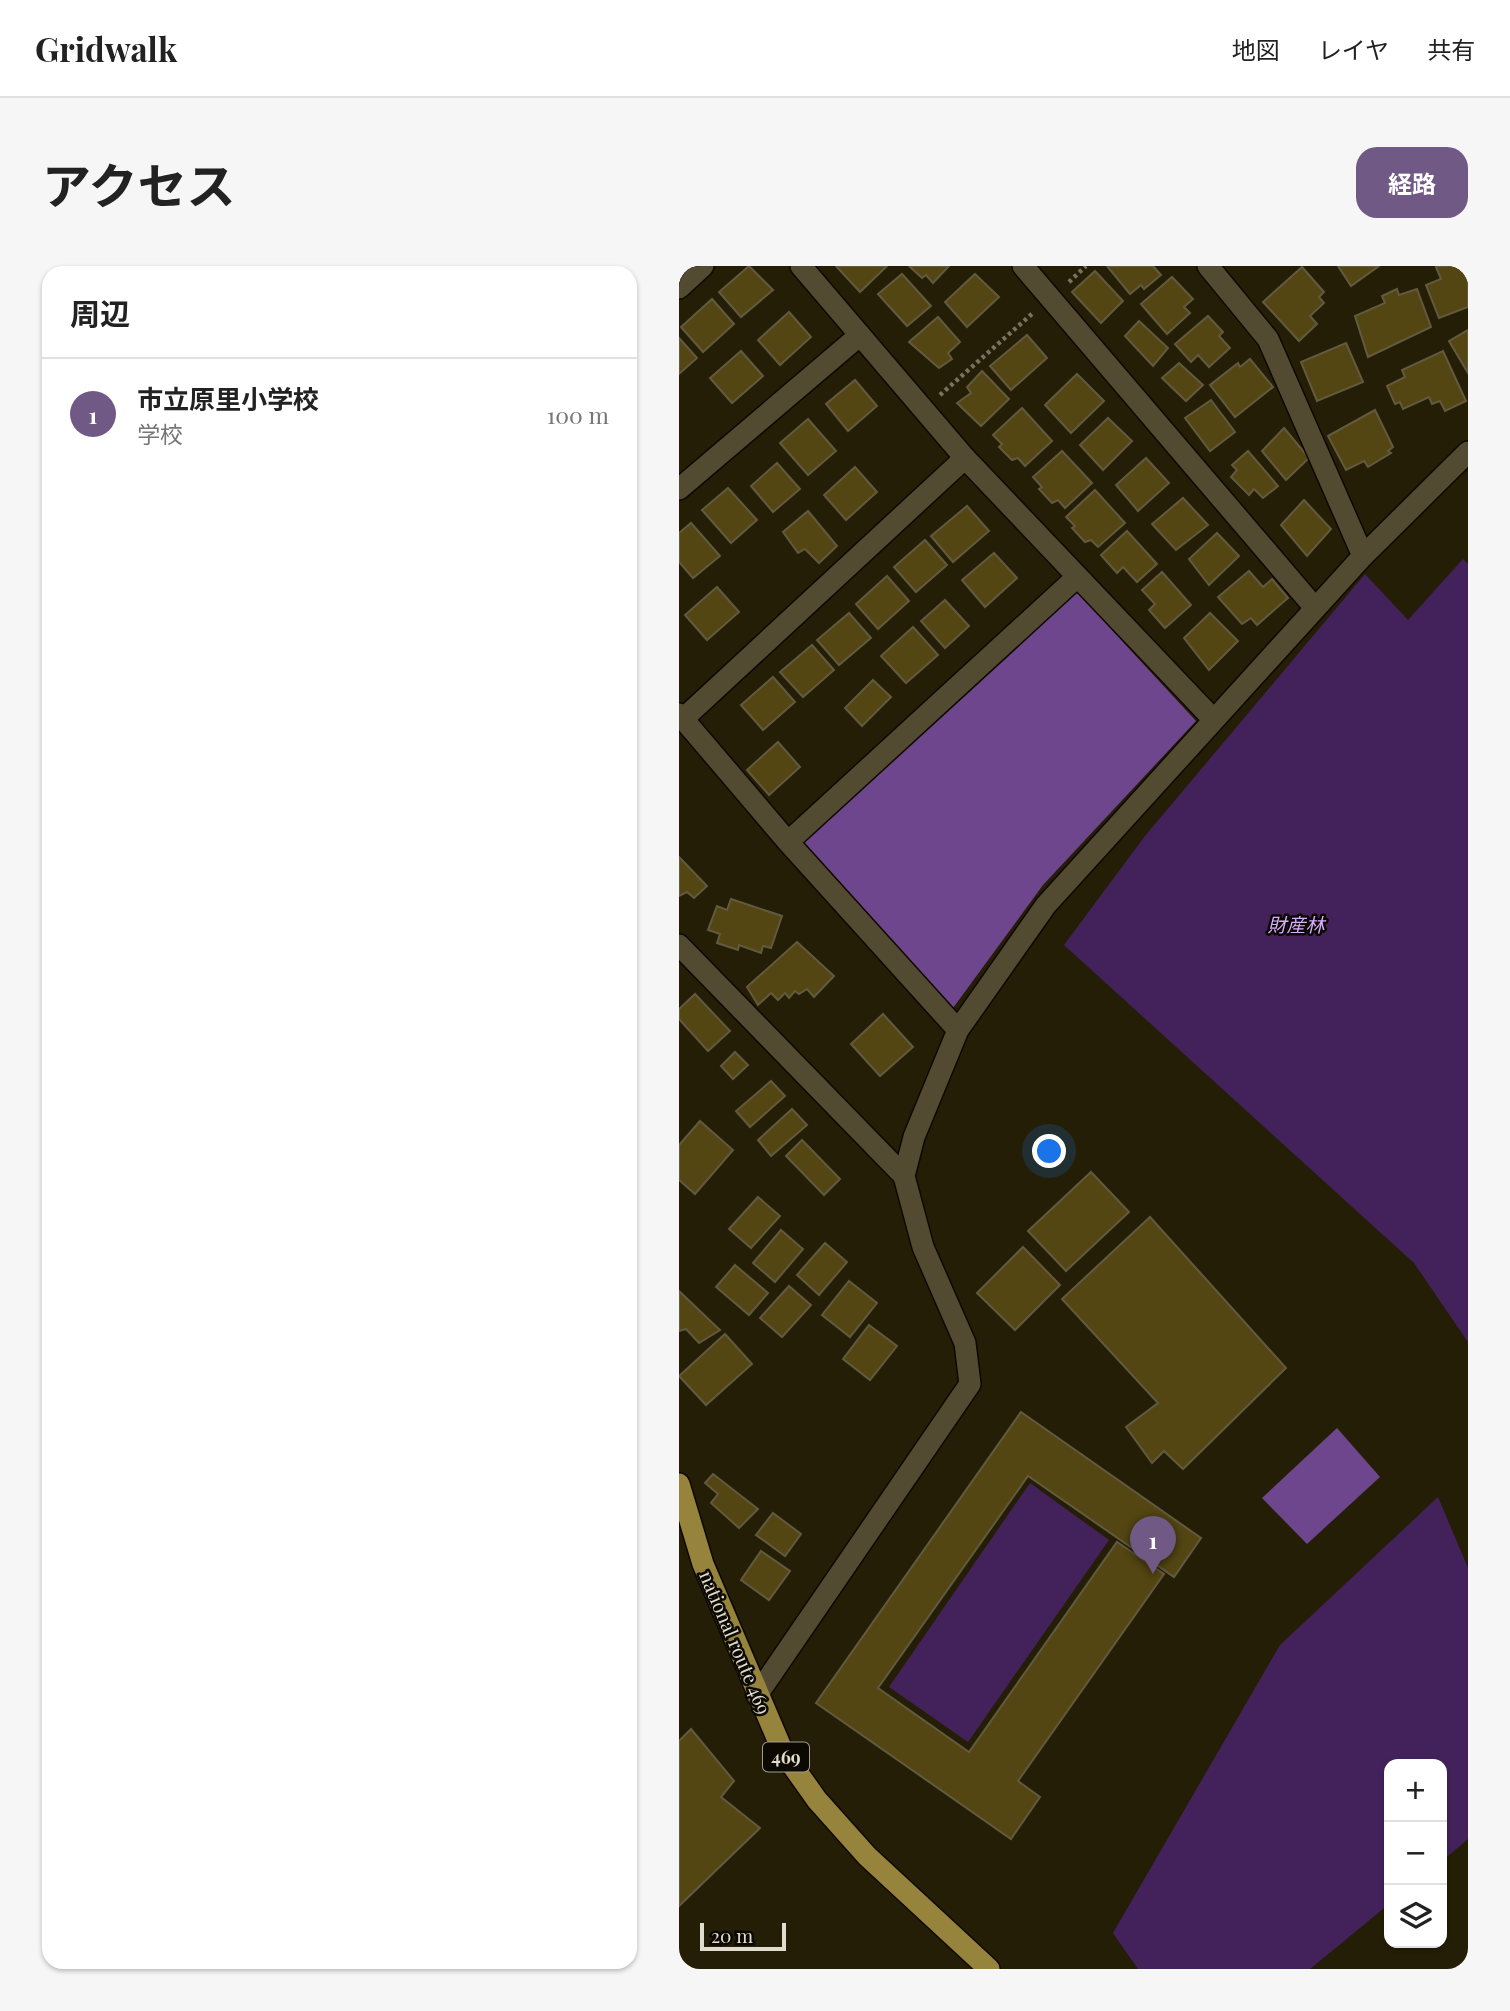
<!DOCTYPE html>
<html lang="ja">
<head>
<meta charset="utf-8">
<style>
  :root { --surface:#fff; --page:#f6f6f6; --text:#222; --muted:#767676; --line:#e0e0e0; --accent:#705985 }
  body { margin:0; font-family:"Playfair Display","Noto Sans JP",serif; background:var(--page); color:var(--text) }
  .controls { position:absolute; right:21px; bottom:21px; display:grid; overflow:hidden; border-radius:14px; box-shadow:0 2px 5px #0004 }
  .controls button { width:63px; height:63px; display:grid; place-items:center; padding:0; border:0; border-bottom:2px solid var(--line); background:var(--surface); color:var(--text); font:35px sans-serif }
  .scale { position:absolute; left:21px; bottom:18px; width:86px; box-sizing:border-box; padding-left:7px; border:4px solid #e0dcce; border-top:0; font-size:19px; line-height:24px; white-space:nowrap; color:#e0dcce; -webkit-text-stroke:5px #0b0902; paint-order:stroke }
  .you { position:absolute; left:371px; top:886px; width:24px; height:24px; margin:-18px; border:5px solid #fff; border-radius:50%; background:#1a73e8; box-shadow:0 0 0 10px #1a73e833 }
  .badge { display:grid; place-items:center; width:46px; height:46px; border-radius:50%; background:var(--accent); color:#fff; font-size:23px; font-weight:700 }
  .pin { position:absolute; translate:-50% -58px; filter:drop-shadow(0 2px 4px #0008) }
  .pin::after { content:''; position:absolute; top:37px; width:24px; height:21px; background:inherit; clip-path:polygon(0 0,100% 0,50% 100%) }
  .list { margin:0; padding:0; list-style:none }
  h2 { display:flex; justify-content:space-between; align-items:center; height:91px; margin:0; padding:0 28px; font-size:30px }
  h2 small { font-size:23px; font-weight:400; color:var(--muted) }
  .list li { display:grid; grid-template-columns:46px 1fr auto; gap:21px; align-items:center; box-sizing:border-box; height:112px; padding:0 28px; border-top:2px solid var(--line) }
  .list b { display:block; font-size:26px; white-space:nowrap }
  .list p { margin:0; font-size:23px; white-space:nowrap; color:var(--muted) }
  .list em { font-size:23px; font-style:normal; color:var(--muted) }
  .icon { flex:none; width:38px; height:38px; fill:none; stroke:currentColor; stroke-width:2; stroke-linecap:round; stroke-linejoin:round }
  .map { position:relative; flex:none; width:789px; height:1703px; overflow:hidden; border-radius:21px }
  header { display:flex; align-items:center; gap:42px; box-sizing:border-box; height:98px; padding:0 35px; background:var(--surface); border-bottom:2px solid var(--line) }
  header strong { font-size:33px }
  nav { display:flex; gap:38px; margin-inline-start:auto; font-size:24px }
  .intro { display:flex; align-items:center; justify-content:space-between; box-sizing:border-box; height:168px; padding:0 42px }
  h1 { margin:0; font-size:49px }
  .button { padding:18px 32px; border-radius:21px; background:var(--accent); color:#fff; font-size:24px; font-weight:700 }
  main { display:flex; gap:42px; padding:0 42px }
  aside { flex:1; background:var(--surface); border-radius:21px; box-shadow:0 2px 5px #0004 }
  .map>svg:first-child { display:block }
  .green { fill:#43225c }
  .water { fill:#6d468d }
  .building { fill:#534612; stroke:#625a40; stroke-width:2 }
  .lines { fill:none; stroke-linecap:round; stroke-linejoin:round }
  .minor-casing { stroke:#0e0800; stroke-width:24 }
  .trunk-casing { stroke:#0e0800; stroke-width:24 }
  .path { stroke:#78725f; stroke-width:4.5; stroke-dasharray:3.5 3.5; stroke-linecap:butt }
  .minor { stroke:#524b32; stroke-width:21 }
  .trunk { stroke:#96833c; stroke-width:21 }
  .labels { text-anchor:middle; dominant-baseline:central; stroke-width:5; stroke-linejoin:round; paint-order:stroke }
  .shield { fill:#0b0902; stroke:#a09d91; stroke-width:2 }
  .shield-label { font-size:18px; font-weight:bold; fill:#e0dcce }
  .park-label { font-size:19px; font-style:italic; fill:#d8aefe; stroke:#0b0902 }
  .street-label { font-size:19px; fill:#e0dcce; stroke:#0b0902 }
</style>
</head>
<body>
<header>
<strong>Gridwalk</strong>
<nav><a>地図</a><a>レイヤ</a><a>共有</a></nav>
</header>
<div class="intro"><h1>アクセス</h1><a class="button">経路</a></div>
<main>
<aside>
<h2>周辺<small></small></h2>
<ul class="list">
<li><span class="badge">1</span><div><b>市立原里小学校</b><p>学校</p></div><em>100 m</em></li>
</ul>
</aside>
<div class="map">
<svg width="789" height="1703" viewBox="0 0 789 1703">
  <rect width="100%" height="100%" fill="#251e06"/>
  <g class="green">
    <polygon points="784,293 789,298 789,1076 735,997 385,679 466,570 686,308 729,354"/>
    <polygon points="351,1217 430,1274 289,1476 210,1421"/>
    <polygon points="759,1231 789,1302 789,1573 763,1595 763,1498 710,1498 710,1638 631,1703 459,1703 434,1667 601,1379"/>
  </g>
  <g class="water">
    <polygon points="396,324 517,455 364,619 274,742 124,575"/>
    <polygon points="658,1162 701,1211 628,1278 583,1232"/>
  </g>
  <g class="building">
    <polygon points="70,0 94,24 62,51 40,26"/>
    <polygon points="157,0 208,0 181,26"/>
    <polygon points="230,0 270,0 254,17 247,9 243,12"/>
    <polygon points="428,0 474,0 482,9 465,23 462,19 451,28"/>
    <polygon points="659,0 700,0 672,20"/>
    <polygon points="760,0 789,0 789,41 760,52 747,19 762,13 757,1"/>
    <polygon points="623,1 645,26 640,31 645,37 631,50 638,58 620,75 584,36"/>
    <polygon points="416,5 444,35 422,57 393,26"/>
    <polygon points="223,8 252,40 228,60 199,28"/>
    <polygon points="296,8 320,31 288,61 266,36"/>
    <polygon points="493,11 514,33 505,41 511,47 488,68 462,38"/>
    <polygon points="718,23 720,29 738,23 752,61 689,91 676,50 706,37 703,30"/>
    <polygon points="33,33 55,58 24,86 2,61"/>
    <polygon points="110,46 132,71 101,99 79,74"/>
    <polygon points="529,50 544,66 540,70 551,82 530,101 519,89 512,96 496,78"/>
    <polygon points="259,51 281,76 269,87 273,93 260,102 230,76"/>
    <polygon points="460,55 489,82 474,100 446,70"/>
    <polygon points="789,64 789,107 770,75"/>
    <polygon points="348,69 368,92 332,124 311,100"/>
    <polygon points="0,72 18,92 0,108"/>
    <polygon points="667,77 684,116 638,135 622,96"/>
    <polygon points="62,85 84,110 53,137 31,112"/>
    <polygon points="764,85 787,135 766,145 761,135 753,138 750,131 724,143 721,136 716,138 708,120 726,111 723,104"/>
    <polygon points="571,93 594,121 556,151 531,119 559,97 561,101"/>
    <polygon points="500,97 524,119 507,135 483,112"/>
    <polygon points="303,105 330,133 302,160 278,137 292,127 288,121"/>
    <polygon points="398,108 425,135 392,167 366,139"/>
    <polygon points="176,114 198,140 169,165 147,138"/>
    <polygon points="532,134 556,166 531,185 506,152"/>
    <polygon points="343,142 373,175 346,200 339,192 333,194 320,181 323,178 314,169"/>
    <polygon points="696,144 714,181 709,185 712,187 689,201 685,195 667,204 649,170"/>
    <polygon points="429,152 453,175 424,204 401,179"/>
    <polygon points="129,153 157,185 129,209 101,177"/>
    <polygon points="605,162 630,192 607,214 583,185"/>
    <polygon points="383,185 413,217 386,242 379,234 373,237 360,223 363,221 354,211"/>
    <polygon points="569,185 599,220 584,232 575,223 570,229 552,211 558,204 553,199"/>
    <polygon points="467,192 490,217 459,245 437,219"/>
    <polygon points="98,197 121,223 94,246 72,220"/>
    <polygon points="176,201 198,226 167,254 145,229"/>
    <polygon points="49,222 78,254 52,277 23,244"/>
    <polygon points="416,224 446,257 419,281 412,274 406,276 393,262 396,260 387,251"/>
    <polygon points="504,232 529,259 497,284 473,258"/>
    <polygon points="625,234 652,263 628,290 602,259"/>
    <polygon points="288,240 310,265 274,296 252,270"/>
    <polygon points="129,245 158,280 140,297 126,283 119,287 104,266"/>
    <polygon points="12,257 41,290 14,312 0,296 0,267"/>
    <polygon points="448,265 478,298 458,316 444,301 438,307 422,289"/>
    <polygon points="538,267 560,290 530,319 510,293"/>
    <polygon points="246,274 268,299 237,326 215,301"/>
    <polygon points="315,287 338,312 306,341 283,314"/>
    <polygon points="570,305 584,321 593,313 609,332 578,359 572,352 563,358 539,331"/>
    <polygon points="483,306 512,339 486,362 470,344 476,338 463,324"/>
    <polygon points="208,310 230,335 199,363 177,338"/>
    <polygon points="38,321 60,346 28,374 6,349"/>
    <polygon points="266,334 290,360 266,382 242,355"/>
    <polygon points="170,347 192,372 160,399 138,374"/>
    <polygon points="531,347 559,375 530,404 505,372"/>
    <polygon points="234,361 259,389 227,417 202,390"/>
    <polygon points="133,379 155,404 124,431 101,406"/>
    <polygon points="94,411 116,436 84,464 62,439"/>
    <polygon points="194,414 212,431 183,460 166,442"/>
    <polygon points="99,476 121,501 90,529 68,504"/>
    <polygon points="0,591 28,620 15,632 8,626 0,630"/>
    <polygon points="52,633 103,650 92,682 84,680 82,687 60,679 59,684 38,677 41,668 29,664 38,640 48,644"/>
    <polygon points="118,676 155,710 135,731 128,723 120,728 116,725 110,732 106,727 99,734 92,727 79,739 68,721"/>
    <polygon points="16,728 51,765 29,785 0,753 0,743"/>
    <polygon points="204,748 234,781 201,810 172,778"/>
    <polygon points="56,786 69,799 54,813 42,800"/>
    <polygon points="92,815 106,830 71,861 57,845"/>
    <polygon points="113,843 128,859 92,890 79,874"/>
    <polygon points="21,855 54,884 16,928 0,914 0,879"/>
    <polygon points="123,874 161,913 145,929 107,890"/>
    <polygon points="412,906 450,946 387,1005 349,965"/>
    <polygon points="79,931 101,950 72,982 50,963"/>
    <polygon points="471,951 607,1102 504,1203 485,1185 473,1197 447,1161 479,1137 383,1033"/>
    <polygon points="102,964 124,983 96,1016 74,997"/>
    <polygon points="146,977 168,996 140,1029 118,1009"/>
    <polygon points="344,981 381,1019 336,1064 298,1027"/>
    <polygon points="56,999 89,1027 70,1049 37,1021"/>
    <polygon points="170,1015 198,1037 171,1071 143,1049"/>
    <polygon points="110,1020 132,1039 103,1071 81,1052"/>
    <polygon points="0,1025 41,1064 20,1077 7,1063 0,1065"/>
    <polygon points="190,1059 218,1080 191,1114 164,1093"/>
    <polygon points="46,1068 73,1098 27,1139 0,1110"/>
    <polygon points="342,1146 522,1272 495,1311 349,1210 199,1422 290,1486 438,1276 485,1308 339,1515 361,1531 332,1573 137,1437"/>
    <polygon points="34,1208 79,1243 60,1262 32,1237 39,1228 26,1217"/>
    <polygon points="94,1247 122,1268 106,1290 77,1269"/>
    <polygon points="82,1285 111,1305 90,1334 62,1314"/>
    <polygon points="12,1463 55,1515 42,1531 81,1562 0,1640 0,1475"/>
  </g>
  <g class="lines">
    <defs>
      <g id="minor">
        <polyline points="122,0 286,192 534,453"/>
        <polyline points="344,0 636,342"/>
        <polyline points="529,0 589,73 684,290"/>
        <polyline points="0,22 24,0"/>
        <polyline points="0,223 181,69"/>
        <polyline points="0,448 109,576 279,764"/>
        <polyline points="4,453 286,192"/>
        <polyline points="109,576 398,311"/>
        <polyline points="0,679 225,910"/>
        <polyline points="78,1429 291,1118 286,1077 244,981 225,910 235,871 279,764 367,639 684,290 789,186"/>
      </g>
      <polyline id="trunk" points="0,1218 24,1298 104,1486 138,1534 188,1590 310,1703"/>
    </defs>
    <use href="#minor" class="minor-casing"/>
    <use href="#trunk" class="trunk-casing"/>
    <g class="path">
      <polyline points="390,16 407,0"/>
      <polyline points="261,129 354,47"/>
    </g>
    <use href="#minor" class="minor"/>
    <use href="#trunk" class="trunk"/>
  </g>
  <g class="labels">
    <rect class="shield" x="84" y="1476.5" width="46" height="29" rx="5"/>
    <g class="shield-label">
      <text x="107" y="1491">469</text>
    </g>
    <g class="park-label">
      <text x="617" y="658">財産林</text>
    </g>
    <g class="street-label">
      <text transform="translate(57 1376) rotate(67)">national route 469</text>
    </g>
  </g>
</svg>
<div class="controls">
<button>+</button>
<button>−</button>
<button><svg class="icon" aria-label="layers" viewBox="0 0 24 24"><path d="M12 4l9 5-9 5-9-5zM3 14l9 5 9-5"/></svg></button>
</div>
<div class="scale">20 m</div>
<div class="you"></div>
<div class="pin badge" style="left:474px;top:1308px">1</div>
</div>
</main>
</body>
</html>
